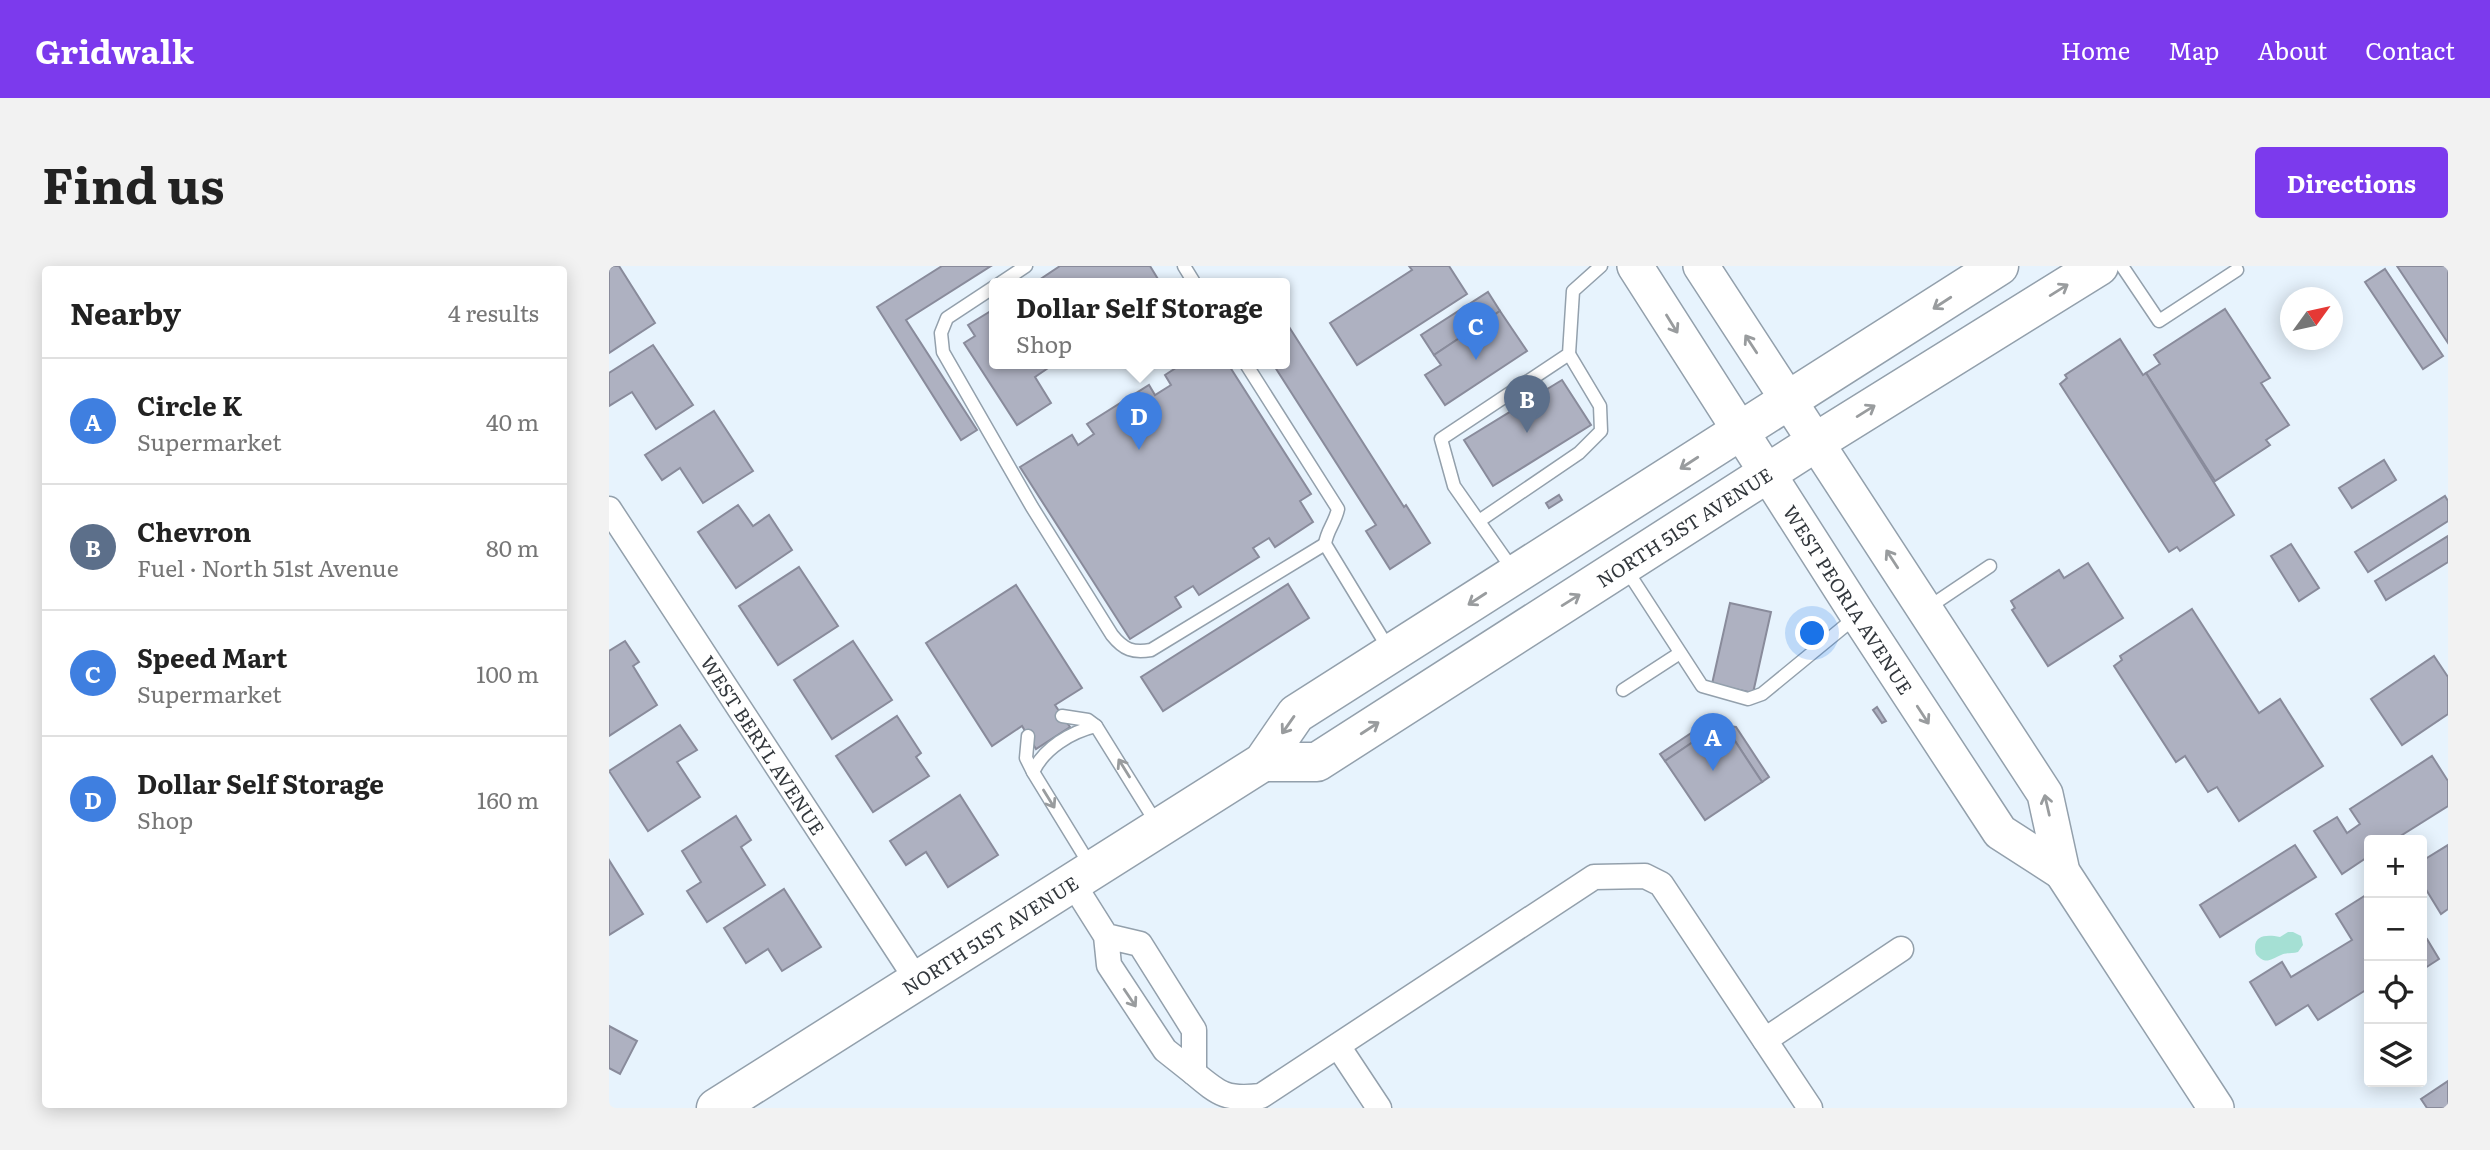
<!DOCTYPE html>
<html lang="en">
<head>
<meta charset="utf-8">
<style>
  :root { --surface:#fff; --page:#f2f2f2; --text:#222; --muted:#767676; --line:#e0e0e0; --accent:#7c3aed }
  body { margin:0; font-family:Literata,serif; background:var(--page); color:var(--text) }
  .controls { position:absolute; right:21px; bottom:21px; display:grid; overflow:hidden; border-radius:7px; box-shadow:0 4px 18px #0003 }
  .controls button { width:63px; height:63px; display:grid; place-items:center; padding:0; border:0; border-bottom:2px solid var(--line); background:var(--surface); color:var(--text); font:35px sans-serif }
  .compass { position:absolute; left:1671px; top:21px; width:63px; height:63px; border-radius:50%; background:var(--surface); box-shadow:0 4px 18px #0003; rotate:57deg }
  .you { position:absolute; left:1204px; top:368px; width:24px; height:24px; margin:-18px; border:5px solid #fff; border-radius:50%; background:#1a73e8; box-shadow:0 0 0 10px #1a73e833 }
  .badge { display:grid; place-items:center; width:46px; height:46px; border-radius:50%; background:var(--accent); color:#fff; font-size:23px; font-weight:700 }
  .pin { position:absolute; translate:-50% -58px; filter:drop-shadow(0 2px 4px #0008) }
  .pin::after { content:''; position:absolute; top:37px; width:24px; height:21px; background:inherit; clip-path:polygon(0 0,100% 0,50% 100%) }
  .popup { position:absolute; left:380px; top:12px; width:301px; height:91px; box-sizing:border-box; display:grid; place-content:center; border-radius:7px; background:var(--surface); filter:drop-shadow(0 2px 5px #0005); font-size:23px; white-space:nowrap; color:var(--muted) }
  .popup b { font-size:26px; color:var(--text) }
  .popup::after { content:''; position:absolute; left:50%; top:100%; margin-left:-14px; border:14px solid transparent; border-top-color:var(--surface) }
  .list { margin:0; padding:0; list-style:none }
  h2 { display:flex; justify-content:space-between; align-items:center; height:91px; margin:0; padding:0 28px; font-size:30px }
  h2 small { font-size:23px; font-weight:400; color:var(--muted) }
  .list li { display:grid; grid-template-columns:46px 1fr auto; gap:21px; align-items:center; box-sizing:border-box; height:126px; padding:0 28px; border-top:2px solid var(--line) }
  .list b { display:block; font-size:26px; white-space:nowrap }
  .list p { margin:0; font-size:23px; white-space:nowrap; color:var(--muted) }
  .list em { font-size:23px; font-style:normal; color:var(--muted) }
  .icon { flex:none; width:38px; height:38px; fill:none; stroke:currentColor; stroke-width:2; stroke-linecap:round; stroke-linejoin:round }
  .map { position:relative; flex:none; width:1839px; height:842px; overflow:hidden; border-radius:7px }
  header { display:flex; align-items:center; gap:42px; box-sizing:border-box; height:98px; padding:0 35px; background:var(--accent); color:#fff }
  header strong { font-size:33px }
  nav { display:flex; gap:38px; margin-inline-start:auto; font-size:24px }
  .intro { display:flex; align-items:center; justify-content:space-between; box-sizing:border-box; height:168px; padding:0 42px }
  h1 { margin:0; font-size:49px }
  .button { padding:18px 32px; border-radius:7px; background:var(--accent); color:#fff; font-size:24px; font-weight:700 }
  main { display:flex; gap:42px; padding:0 42px }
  aside { flex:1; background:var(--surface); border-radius:7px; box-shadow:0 4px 18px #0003 }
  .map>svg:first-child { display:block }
  .water { fill:#a5e0d4 }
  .building { fill:#aeb1c1; stroke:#898b9b; stroke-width:2 }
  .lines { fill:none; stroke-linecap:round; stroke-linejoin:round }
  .service-casing { stroke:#93a0ac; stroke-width:15 }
  .minor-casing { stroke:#93a0ac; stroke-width:27 }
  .secondary-casing { stroke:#93a0ac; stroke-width:38 }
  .primary-casing { stroke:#93a0ac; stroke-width:41 }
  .service { stroke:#fff; stroke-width:12 }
  .minor { stroke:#fff; stroke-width:24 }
  .secondary { stroke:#fff; stroke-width:35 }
  .primary { stroke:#fff; stroke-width:38 }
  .oneway { stroke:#999c9e }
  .labels { text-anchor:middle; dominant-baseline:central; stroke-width:6; stroke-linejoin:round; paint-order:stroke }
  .street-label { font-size:19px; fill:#33383d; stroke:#e7f3fd }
</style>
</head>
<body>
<header>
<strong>Gridwalk</strong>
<nav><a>Home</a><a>Map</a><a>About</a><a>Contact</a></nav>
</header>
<div class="intro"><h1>Find us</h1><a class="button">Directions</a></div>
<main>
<aside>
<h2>Nearby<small>4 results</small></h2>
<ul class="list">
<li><span class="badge" style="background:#3f7fe0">A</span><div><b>Circle K</b><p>Supermarket</p></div><em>40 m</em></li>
<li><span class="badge" style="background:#5c6f8a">B</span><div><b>Chevron</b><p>Fuel · North 51st Avenue</p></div><em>80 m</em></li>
<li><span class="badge" style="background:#3f7fe0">C</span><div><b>Speed Mart</b><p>Supermarket</p></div><em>100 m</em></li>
<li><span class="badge" style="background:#3f7fe0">D</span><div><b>Dollar Self Storage</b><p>Shop</p></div><em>160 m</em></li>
</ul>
</aside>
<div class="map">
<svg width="1839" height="842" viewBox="0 0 1839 842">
  <rect width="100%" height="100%" fill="#e7f3fd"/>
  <path class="water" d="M1679,666H1684L1692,670L1694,679L1689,686C1683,688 1677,686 1672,689C1661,694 1656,699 1647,688C1642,669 1657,668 1671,671Z"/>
  <g class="building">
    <polygon points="4,0 10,0 46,57 0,87 0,3"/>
    <polygon points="333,0 382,0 297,54 368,164 352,174 268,41"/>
    <polygon points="451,0 541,0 552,18 424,18"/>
    <polygon points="800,0 840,0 858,28 748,99 721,57 803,4"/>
    <polygon points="1788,0 1839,0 1839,77"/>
    <polygon points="1776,3 1834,90 1814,103 1756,16"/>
    <polygon points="879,26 891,45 825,89 812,69"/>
    <polygon points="385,43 385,98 445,98 426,111 442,137 408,159 355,77 366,70 359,59"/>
    <polygon points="1616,43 1661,112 1652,117 1680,159 1657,174 1661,179 1606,215 1537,107 1551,98 1545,89"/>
    <polygon points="891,45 918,85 836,139 816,109 832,99 825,89"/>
    <polygon points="675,53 795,241 797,239 821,277 781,303 757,265 767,259 664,98 675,98"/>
    <polygon points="1511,73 1534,109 1537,107 1625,249 1571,285 1568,281 1560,286 1451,118 1458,112 1456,109"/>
    <polygon points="44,79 84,139 47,163 23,126 0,140 0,107"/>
    <polygon points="573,98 619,98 702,228 691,235 704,256 666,281 660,272 644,282 650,291 590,329 584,320 566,331 572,341 521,373 411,201 463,169 469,179 485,168 478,158 540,119 546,129 562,119 556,109"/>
    <polygon points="953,114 982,159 884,220 855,174"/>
    <polygon points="105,145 144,205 94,237 71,202 53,214 36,189"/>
    <polygon points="1775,194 1787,214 1743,242 1730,222"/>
    <polygon points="950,229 953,234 940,242 937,237"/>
    <polygon points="1836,230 1839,235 1839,255 1759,306 1746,286"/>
    <polygon points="129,239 144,260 160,249 183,284 127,322 89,266"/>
    <polygon points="1839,270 1839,296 1777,334 1766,315"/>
    <polygon points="1682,278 1710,322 1690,335 1662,290"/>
    <polygon points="1479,297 1514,352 1439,400 1403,344 1406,342 1402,335 1450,304 1455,312"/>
    <polygon points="190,301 229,360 169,399 130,340"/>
    <polygon points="679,318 700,352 554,445 532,411"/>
    <polygon points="407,319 473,422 446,439 461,461 427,483 413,460 383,480 317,377"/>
    <polygon points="1121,337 1162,346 1144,427 1103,418"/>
    <polygon points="1583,343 1650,447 1671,433 1714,500 1630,555 1608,521 1599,526 1576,490 1567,496 1505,400 1513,394 1511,390"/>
    <polygon points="16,375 30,396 24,400 48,439 0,470 0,385"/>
    <polygon points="244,375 283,434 223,473 185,414"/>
    <polygon points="1825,390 1839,411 1839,448 1793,479 1762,433"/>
    <polygon points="1268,441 1277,455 1273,457 1264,444"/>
    <polygon points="288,450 312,487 307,491 320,510 264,546 227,490"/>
    <polygon points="1097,457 1127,461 1160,511 1153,516 1122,469 1100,465 1056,495 1051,488"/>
    <polygon points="71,459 88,484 68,496 91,531 39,565 0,505"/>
    <polygon points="1100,465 1122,469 1153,516 1096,554 1056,495"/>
    <polygon points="1823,490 1839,515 1839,540 1785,574 1760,574 1760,590 1733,608 1705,565 1728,551 1738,567 1751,558 1741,543"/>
    <polygon points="351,529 389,589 339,621 317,586 297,599 281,575"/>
    <polygon points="127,550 142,574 132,581 156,619 98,656 78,625 92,616 73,585"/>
    <polygon points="1686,579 1707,611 1611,671 1591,639"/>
    <polygon points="1839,579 1839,643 1832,648 1813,617 1813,595"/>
    <polygon points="0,594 34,648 0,669"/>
    <polygon points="175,623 212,681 173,705 159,683 137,697 115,662"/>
    <polygon points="1760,627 1760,691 1756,693 1760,700 1760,722 1709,754 1699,739 1667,759 1641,716 1673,696 1682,711 1743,674 1727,648"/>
    <polygon points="1818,673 1830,693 1813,704 1813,676"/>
    <polygon points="0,760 28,775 11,808 0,802"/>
    <polygon points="1839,815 1839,842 1818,842 1812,833"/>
  </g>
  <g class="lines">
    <defs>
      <g id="service">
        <polyline points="575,0 586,18"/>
        <polyline points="1513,0 1550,55 1628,4"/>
        <polyline points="390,18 417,0"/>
        <path d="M385,21L338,52L332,67L334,86L423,241L503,369C515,384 524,387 542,384L716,278"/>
        <path d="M637,98L729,243C726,257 718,264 716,278L781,385"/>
        <polyline points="870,255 970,187 992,165 991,140 960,88"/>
        <polyline points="1017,303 1093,420 1139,433 1153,428 1248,350"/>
        <polyline points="904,304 845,220 832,173 960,88 964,25 992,0"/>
        <polyline points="1317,343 1381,300"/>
        <polyline points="1014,424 1071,387"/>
        <polyline points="453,450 479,454 487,460 548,558"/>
        <polyline points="419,470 417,492 424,506 481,599"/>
        <path d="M424,506C435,482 462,466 487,460"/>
      </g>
      <g id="minor">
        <path id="s1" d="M0,243L308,714"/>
        <polyline points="463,616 497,670 500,699 556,784 585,807 585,764 531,678 497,670"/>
        <polyline points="1156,774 1292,683"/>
        <polyline points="729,780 770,842"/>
        <path d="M585,807C611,829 618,834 652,830L985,611L1036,610L1052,618L1201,842"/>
      </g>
      <g id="secondary">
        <path id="s2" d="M1026,0L1249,349L1391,566L1453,606"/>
        <polyline points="1092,0 1436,528 1453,606 1607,842"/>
      </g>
      <g id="primary">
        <path id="s3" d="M654,496H708L1207,176L1490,0"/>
        <path id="s4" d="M107,842L654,496L687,448L1390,0"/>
      </g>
    </defs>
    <use href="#service" class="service-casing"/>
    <use href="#minor" class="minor-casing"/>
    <use href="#secondary" class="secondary-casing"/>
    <use href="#primary" class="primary-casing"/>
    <use href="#service" class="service"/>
    <use href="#minor" class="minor"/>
    <use href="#secondary" class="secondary"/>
    <use href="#primary" class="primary"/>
  </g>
  <defs><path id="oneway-shaft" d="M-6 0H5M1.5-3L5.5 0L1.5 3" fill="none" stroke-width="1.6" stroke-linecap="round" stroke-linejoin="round" transform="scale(1.75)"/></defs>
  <g class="oneway">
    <use href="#oneway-shaft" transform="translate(1450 24) rotate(-32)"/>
    <use href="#oneway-shaft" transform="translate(1333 37) rotate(147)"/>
    <use href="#oneway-shaft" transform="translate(1063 58) rotate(58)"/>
    <use href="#oneway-shaft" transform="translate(1142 78) rotate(-123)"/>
    <use href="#oneway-shaft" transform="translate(1257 145) rotate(-32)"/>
    <use href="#oneway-shaft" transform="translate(1080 197) rotate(147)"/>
    <use href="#oneway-shaft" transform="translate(1283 293) rotate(-123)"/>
    <use href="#oneway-shaft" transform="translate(868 333) rotate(147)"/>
    <use href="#oneway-shaft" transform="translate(962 334) rotate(-32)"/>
    <use href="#oneway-shaft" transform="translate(1314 449) rotate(57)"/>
    <use href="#oneway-shaft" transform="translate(679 459) rotate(125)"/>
    <use href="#oneway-shaft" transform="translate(761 462) rotate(-33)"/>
    <use href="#oneway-shaft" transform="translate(515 502) rotate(-122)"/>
    <use href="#oneway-shaft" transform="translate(440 533) rotate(58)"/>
    <use href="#oneway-shaft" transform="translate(1438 539) rotate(-103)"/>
    <use href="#oneway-shaft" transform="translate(521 732) rotate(56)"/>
  </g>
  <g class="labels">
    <g class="street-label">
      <text stroke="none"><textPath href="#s3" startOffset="490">NORTH 51ST AVENUE</textPath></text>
      <text stroke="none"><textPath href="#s2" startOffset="396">WEST PEORIA AVENUE</textPath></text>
      <text stroke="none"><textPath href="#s1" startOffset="282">WEST BERYL AVENUE</textPath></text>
      <text stroke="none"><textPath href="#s4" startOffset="324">NORTH 51ST AVENUE</textPath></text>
    </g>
  </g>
</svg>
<div class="controls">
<button>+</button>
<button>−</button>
<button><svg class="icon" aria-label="locate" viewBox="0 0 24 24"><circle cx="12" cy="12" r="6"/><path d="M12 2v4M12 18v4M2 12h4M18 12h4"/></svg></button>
<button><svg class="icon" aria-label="layers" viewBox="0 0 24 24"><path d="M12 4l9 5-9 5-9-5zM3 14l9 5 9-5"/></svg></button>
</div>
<svg class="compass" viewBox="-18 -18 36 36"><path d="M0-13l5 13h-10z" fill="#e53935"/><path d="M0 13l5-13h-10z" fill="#767676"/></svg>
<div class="you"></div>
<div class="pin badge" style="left:1104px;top:505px;background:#3f7fe0">A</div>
<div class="pin badge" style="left:918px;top:167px;background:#5c6f8a">B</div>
<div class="pin badge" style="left:867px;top:94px;background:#3f7fe0">C</div>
<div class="pin badge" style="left:530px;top:184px;background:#3f7fe0">D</div>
<div class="popup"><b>Dollar Self Storage</b>Shop</div>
</div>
</main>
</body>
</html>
